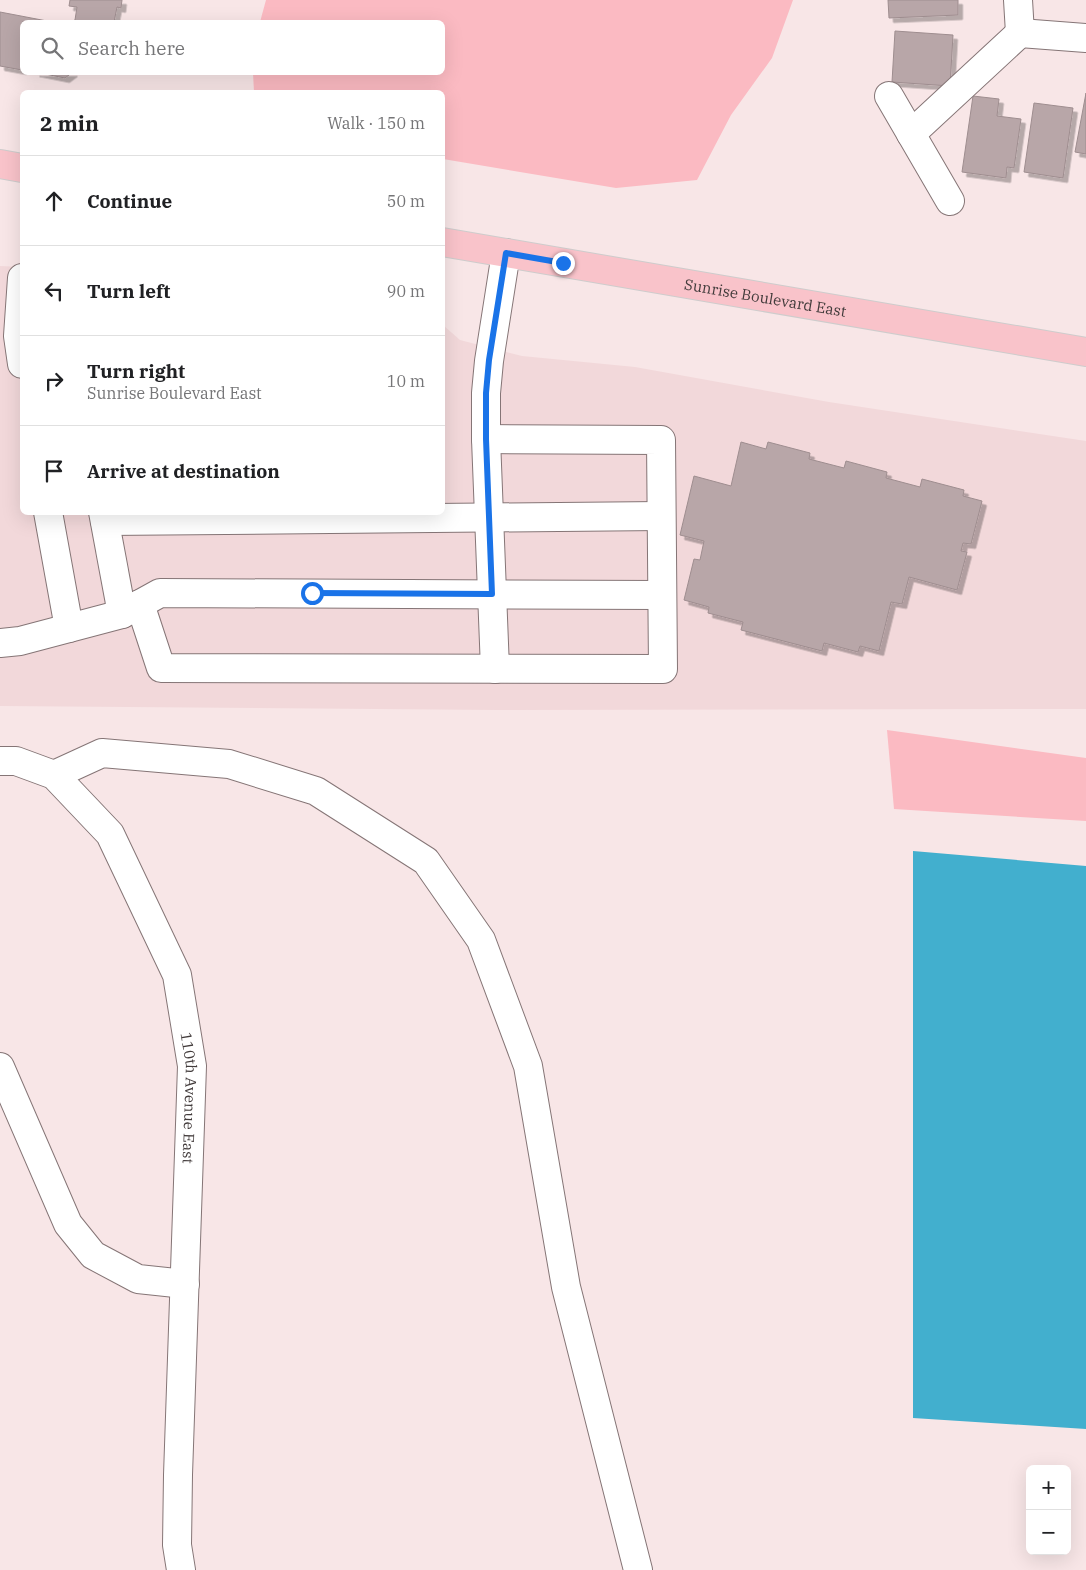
<!DOCTYPE html>
<html lang="en">
<head>
<meta charset="utf-8">
<style>
  :root { --surface:#fff; --page:#f2f2f2; --text:#202124; --muted:#757577; --line:#e0e0e0 }
  body { margin:0; font-family:"IBM Plex Serif",serif; background:var(--page); color:var(--text) }
  .controls { position:absolute; right:15px; bottom:15px; display:grid; overflow:hidden; border-radius:8px; box-shadow:0 5px 20px #0002 }
  .controls button { width:45px; height:45px; display:grid; place-items:center; padding:0; border:0; border-bottom:1px solid var(--line); background:var(--surface); color:var(--text); font:25px sans-serif }
  .stop { position:absolute; width:15px; height:15px; margin:-11px; border:4px solid #1a73e8; border-radius:50%; background:#fff }
  .stop.end { background:#1a73e8; border-color:#fff; box-shadow:0 1px 5px #0008 }
  .list { margin:0; padding:0; list-style:none }
  h2 { display:flex; justify-content:space-between; align-items:center; height:65px; margin:0; padding:0 20px; font-size:21px }
  h2 small { font-size:16px; font-weight:400; color:var(--muted) }
  .list li { display:grid; grid-template-columns:32px 1fr auto; gap:15px; align-items:center; box-sizing:border-box; height:90px; padding:0 20px; border-top:1px solid var(--line) }
  .list b { display:block; font-size:19px; white-space:nowrap }
  .list p { margin:0; font-size:16px; white-space:nowrap; color:var(--muted) }
  .list em { font-size:16px; font-style:normal; color:var(--muted) }
  .icon { flex:none; width:28px; height:28px; fill:none; stroke:currentColor; stroke-width:2; stroke-linecap:round; stroke-linejoin:round }
  .map { position:relative; flex:none; width:1086px; height:1570px; overflow:hidden }
  .search { position:absolute; background:var(--surface); box-shadow:0 5px 20px #0002; left:20px; top:20px; width:425px; height:55px; display:flex; align-items:center; gap:12px; box-sizing:border-box; padding:0 18px; border-radius:8px; color:var(--muted); font-size:19px }
  .panel { position:absolute; background:var(--surface); box-shadow:0 5px 20px #0002; left:20px; top:90px; width:425px; height:425px; border-radius:8px }
  .map>svg:first-child { display:block }
  .built { fill:#f2d8da }
  .green { fill:#fbbac2 }
  .water { fill:#42afce }
  .building { fill:#b8a6a8; stroke:#9e8d8f; filter:url(#shadow) }
  .lines { fill:none; stroke-linecap:round; stroke-linejoin:round }
  .minor-casing { stroke:#857576; stroke-width:30 }
  .major-casing { stroke:#cecccc; stroke-width:30 }
  .minor { stroke:#fff; stroke-width:28 }
  .major { stroke:#f9c3ca; stroke-width:28 }
  .route { stroke:#1a73e8; stroke-width:6 }
  .labels { text-anchor:middle; dominant-baseline:central; stroke-width:4; stroke-linejoin:round; paint-order:stroke }
  .street-label { font-size:15px; fill:#423b3b; stroke:#f8e6e7 }
</style>
</head>
<body>
<div class="map">
<svg width="1086" height="1570" viewBox="0 0 1086 1570">
  <defs>
    <filter id="shadow"><feDropShadow dx="4.5" dy="4.5" stdDeviation="0" flood-color="#0004"/></filter>
  </defs>
  <rect width="100%" height="100%" fill="#f8e6e7"/>
  <polygon class="built" points="0,266 22,267 22,512 442,512 443,325 460,340 522,356 635,367 829,402 1086,441 1086,709 497,710 0,706"/>
  <g class="green">
    <polygon points="266,0 793,0 772,58 731,115 697,180 616,188 443,159 442,92 254,92 253,73 442,72 442,22 260,22"/>
    <polygon points="887,730 1086,758 1086,821 894,809"/>
  </g>
  <polygon class="water" points="913,851 1086,866 1086,1429 913,1418"/>
  <g class="building">
    <polygon points="70,0 122,0 121,8 117,7 114,22 71,22 75,20 77,7 69,6"/>
    <polygon points="888,0 958,0 958,15 889,18"/>
    <polygon points="0,12 47,21 47,22 22,22 22,70 0,66"/>
    <polygon points="895,31 953,35 950,86 892,82"/>
    <polygon points="35,72 73,72 65,78"/>
    <polygon points="1086,93 1086,154 1075,152"/>
    <polygon points="973,96 999,99 997,116 1021,119 1014,168 1007,167 1006,178 962,172"/>
    <polygon points="1034,103 1073,108 1063,178 1024,172"/>
    <polygon points="741,442 766,449 768,442 810,453 809,459 844,468 846,461 887,472 886,478 920,487 922,479 964,490 963,496 982,501 971,544 963,543 961,551 967,552 957,590 909,577 902,604 891,602 879,651 860,646 858,652 824,643 822,651 741,630 743,622 708,613 709,607 684,600 694,559 700,560 704,541 680,535 694,476 731,486"/>
  </g>
  <g class="lines">
    <defs>
      <g id="minor">
        <polyline points="1018,0 1020,33"/>
        <polyline points="1020,33 1086,38"/>
        <polyline points="889,96 950,201"/>
        <polyline points="911,134 1020,33"/>
        <polyline points="22,278 18,336 22,364"/>
        <polyline points="48,512 69,628"/>
        <polyline points="103,512 122,614"/>
        <polyline points="105,521 661,516"/>
        <polyline points="140,604 161,668 663,669 661,440 486,439"/>
        <polyline points="0,643 20,641 122,614 160,593 662,595"/>
        <polyline points="495,669 486,439 486,393 489,361 506,253"/>
        <path id="s1" d="M0,761H16L54,775L110,834L177,975L192,1066L178,1475L177,1545L181,1570"/>
        <polyline points="54,775 102,753 229,764 316,791 426,861 481,940 528,1066 566,1287 638,1570"/>
        <polyline points="0,1067 68,1224 93,1255 138,1279 185,1284"/>
      </g>
      <g id="major">
        <polyline points="0,164 22,168"/>
        <path id="s2" d="M442,242L1086,352"/>
      </g>
    </defs>
    <use href="#minor" class="minor-casing"/>
    <use href="#major" class="major-casing"/>
    <use href="#minor" class="minor"/>
    <use href="#major" class="major"/>
  </g>
  <g class="lines">
    <polyline class="route" points="312,593 492,594 486,439 486,393 489,360 506,253 563,263"/>
  </g>
  <g class="labels">
    <g class="street-label">
      <text stroke="none"><textPath href="#s2" startOffset="328">Sunrise Boulevard East</textPath></text>
      <text stroke="none"><textPath href="#s1" startOffset="418">110th Avenue East</textPath></text>
    </g>
  </g>
</svg>
<div class="controls">
<button>+</button>
<button>−</button>
</div>
<div class="stop" style="left:312px;top:593px"></div>
<div class="stop end" style="left:563px;top:263px"></div>
<div class="search"><svg class="icon" aria-label="search" viewBox="0 0 24 24"><circle cx="10" cy="10" r="6"/><path d="M15 15l6 6"/></svg>Search here</div>
<section class="panel">
<h2>2 min<small>Walk · 150 m</small></h2>
<ul class="list">
<li><svg class="icon" aria-label="ahead" viewBox="0 0 24 24"><path d="M12 20V5M6 11l6-6 6 6"/></svg><div><b>Continue</b></div><em>50 m</em></li>
<li><svg class="icon" aria-label="left" viewBox="0 0 24 24"><path d="M17 20v-9H6M10 6l-5 5 5 5"/></svg><div><b>Turn left</b></div><em>90 m</em></li>
<li><svg class="icon" aria-label="right" viewBox="0 0 24 24"><path d="M7 20v-9h11M14 6l5 5-5 5"/></svg><div><b>Turn right</b><p>Sunrise Boulevard East</p></div><em>10 m</em></li>
<li><svg class="icon" aria-label="arrive" viewBox="0 0 24 24"><path d="M6 21V4h12l-3 4 3 4H6"/></svg><div><b>Arrive at destination</b></div></li>
</ul>
</section>
</div>
</body>
</html>
